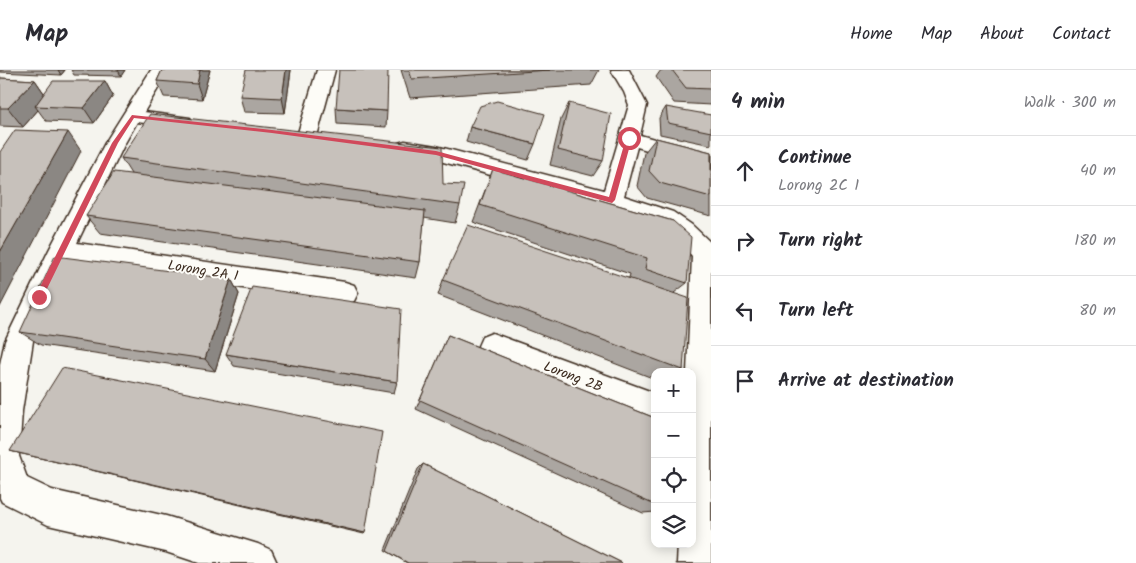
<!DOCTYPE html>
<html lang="en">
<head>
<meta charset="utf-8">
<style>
  :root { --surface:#fff; --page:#f7f7f7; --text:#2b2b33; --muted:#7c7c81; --line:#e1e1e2 }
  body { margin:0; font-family:Kalam,sans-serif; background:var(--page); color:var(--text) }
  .controls { position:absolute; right:15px; bottom:15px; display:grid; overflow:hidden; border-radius:10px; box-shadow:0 2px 12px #0003 }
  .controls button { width:45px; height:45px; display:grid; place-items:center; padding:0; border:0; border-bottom:1px solid var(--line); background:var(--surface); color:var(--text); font:25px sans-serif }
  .stop { position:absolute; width:15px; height:15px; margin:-11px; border:4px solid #d1495b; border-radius:50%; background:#fff }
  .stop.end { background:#d1495b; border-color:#fff; box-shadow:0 1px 5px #0008 }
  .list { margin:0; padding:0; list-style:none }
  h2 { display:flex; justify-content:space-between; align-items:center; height:65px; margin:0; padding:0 20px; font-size:21px }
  h2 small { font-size:16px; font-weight:400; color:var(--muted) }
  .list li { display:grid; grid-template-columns:32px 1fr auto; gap:15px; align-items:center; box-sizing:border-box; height:70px; padding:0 20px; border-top:1px solid var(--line) }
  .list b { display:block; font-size:19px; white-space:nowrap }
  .list p { margin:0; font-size:16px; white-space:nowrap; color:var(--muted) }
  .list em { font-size:16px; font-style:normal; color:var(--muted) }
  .icon { flex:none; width:28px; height:28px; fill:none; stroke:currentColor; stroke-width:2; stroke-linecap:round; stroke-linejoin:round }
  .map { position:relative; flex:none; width:711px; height:493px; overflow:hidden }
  header { display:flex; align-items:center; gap:30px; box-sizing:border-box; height:70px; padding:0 25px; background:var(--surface); border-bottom:1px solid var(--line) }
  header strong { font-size:24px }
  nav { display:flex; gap:28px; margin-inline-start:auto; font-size:18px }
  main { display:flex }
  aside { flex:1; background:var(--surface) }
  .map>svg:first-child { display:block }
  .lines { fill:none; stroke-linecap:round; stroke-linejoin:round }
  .minor-casing { stroke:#3b2a1e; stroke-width:3 }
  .minor { fill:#fdfcf7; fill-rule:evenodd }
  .wall { fill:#aba6a1; stroke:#3b2a1e }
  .shaded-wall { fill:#8b8783; stroke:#3b2a1e }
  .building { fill:#c7c1bb; stroke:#3b2a1e }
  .route { fill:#d1495b }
  .labels { text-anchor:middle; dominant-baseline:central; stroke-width:4; stroke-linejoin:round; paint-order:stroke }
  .street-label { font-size:14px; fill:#3b2a1e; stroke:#fdfcf7 }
</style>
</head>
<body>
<header>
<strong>Map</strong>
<nav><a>Home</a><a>Map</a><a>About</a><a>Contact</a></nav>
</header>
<main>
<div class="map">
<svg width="711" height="493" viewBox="0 0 711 493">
  <rect width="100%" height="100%" fill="#f5f4ee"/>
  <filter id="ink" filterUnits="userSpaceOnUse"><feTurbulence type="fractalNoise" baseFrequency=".02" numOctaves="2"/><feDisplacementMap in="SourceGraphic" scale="10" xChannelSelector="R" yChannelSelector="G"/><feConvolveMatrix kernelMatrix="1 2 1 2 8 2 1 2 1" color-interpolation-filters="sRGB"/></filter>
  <g filter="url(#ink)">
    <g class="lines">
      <defs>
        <g id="minor">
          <polygon points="151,0 169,0 144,42 190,48 193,52 190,56 183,58 137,52 125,73 77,173 345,212 354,215 358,223 354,231 345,234 69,191 33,271 22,341 19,386 27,408 52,420 166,446 258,474 271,480 277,493 199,493 166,482 48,455 2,432 0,428 0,294 5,271 49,180 105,73"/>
          <polygon points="317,0 335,0 317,66 314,70 307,72 300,70 297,66"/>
          <polygon points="611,0 629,0 647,35 640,65 711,85 711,99 637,77 624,126 673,142 692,155 711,173 711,493 677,493 678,474 692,474 692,302 687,302 692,186 676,167 657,154 606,137 436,90 398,83 395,78 398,73 405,71 436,76 604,120 629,35 624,22"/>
          <polygon points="492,263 655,323 655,353 482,285 478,276 482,267"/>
        </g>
      </defs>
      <use href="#minor" class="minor-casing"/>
      <use href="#minor" class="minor"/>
    </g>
    <g class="wall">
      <polygon points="0,0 65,0 61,5 0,2"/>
      <polygon points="71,0 125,0 121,6 74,5"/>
      <polygon points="162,0 210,0 202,29 164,27 157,11"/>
      <polygon points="291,0 285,43 244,42 240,26"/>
      <polygon points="401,0 599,0 591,15 410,28"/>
      <polygon points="661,0 711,0 711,35 674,33 656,7"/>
      <polygon points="0,8 35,10 44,23 105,11 113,26 94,53 46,51 38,40 23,57 0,56"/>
      <polygon points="569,33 603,91 593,106 550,95 561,49"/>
      <polygon points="666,37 711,62 711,75 660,64 659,48"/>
      <polygon points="336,38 387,41 386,57 337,54"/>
      <polygon points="470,57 535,74 528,90 466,72"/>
      <polygon points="656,68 711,82 711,146 647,128 637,116 644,83"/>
      <polygon points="121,88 443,114 460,135 455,153 424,148 420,192 416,208 100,163 86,146 131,104"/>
      <polygon points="493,99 673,151 687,213 674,223 683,300 681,302 655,302 655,309 438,225 443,210 629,208 630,204 473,152"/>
      <polygon points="231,209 239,224 215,301 41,275 20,262"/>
      <polygon points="448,265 655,348 655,442 643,443 416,339"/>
      <polygon points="226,284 397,312 394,323 234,296"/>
      <polygon points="10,381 365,463 364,464"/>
      <polygon points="423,394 622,493 407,493 385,480 418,399"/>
    </g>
    <g class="shaded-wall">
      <polygon points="58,0 65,0 61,5"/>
      <polygon points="118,0 125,0 121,6"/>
      <polygon points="200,0 210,0 202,29 197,14"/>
      <polygon points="286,0 291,0 285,43 282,28"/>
      <polygon points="35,10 48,29 35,36 38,40 23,57 8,38"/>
      <polygon points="105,11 113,26 94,53 84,38"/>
      <polygon points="68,62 81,81 0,237 0,182"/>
      <polygon points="231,209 239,224 215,301 205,289"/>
    </g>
    <g class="building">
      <polygon points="162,0 200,0 197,14 157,11"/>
      <polygon points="246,0 286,0 282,28 240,26"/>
      <polygon points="339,0 388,0 387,41 336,38"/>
      <polygon points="409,0 550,0 412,9"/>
      <polygon points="672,0 711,0 711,19 686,18"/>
      <polygon points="0,8 35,10 8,38 0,38"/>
      <polygon points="53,11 105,11 84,38 35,36"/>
      <polygon points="497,31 545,44 535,74 470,57 480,36"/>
      <polygon points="569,33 611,44 603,91 558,80"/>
      <polygon points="666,37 711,45 711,62 668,53"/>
      <polygon points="150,44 442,77 443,114 464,115 460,135 121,88"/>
      <polygon points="15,60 68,62 0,182 0,82"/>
      <polygon points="656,68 711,82 711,127 660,113 649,101"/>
      <polygon points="493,99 673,151 691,167 687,213 645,199 647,188 480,135"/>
      <polygon points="114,102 425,141 420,192 86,146"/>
      <polygon points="468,155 688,228 683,300 443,210"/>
      <polygon points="55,186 231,209 205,289 20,262"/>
      <polygon points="252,217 401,239 397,312 226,284"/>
      <polygon points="448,265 655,348 655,435 420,330"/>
      <polygon points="62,298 382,362 365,463 10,381"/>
      <polygon points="423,394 622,493 408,493 387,481"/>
    </g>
  </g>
  <polygon class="route" points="132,45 272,60 436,81 609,127 626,68 629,66 632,68 615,130 612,133 436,85 272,63 134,48 118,73 42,229 36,229 35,227 112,73"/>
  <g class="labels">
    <g class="street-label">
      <text transform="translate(203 201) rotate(9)">Lorong 2A 1</text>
      <text transform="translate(573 307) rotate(21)">Lorong 2B</text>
    </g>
  </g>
</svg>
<div class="controls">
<button>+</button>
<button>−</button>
<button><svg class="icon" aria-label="locate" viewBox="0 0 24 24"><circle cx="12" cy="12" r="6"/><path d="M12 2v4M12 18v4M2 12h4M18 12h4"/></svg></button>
<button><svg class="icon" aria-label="layers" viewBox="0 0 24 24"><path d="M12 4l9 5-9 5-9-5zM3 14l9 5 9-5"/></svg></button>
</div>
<div class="stop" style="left:629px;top:68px"></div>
<div class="stop end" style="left:39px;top:227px"></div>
</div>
<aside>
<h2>4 min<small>Walk · 300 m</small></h2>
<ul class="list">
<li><svg class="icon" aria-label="ahead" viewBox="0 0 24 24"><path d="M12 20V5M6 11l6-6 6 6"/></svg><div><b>Continue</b><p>Lorong 2C 1</p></div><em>40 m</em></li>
<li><svg class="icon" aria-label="right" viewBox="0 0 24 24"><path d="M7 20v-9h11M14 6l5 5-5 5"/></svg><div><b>Turn right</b></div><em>180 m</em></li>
<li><svg class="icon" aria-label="left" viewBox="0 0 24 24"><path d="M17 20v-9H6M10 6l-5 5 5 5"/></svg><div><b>Turn left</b></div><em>80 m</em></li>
<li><svg class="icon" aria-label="arrive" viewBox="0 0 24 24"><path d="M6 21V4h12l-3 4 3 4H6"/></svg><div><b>Arrive at destination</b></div></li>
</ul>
</aside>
</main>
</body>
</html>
